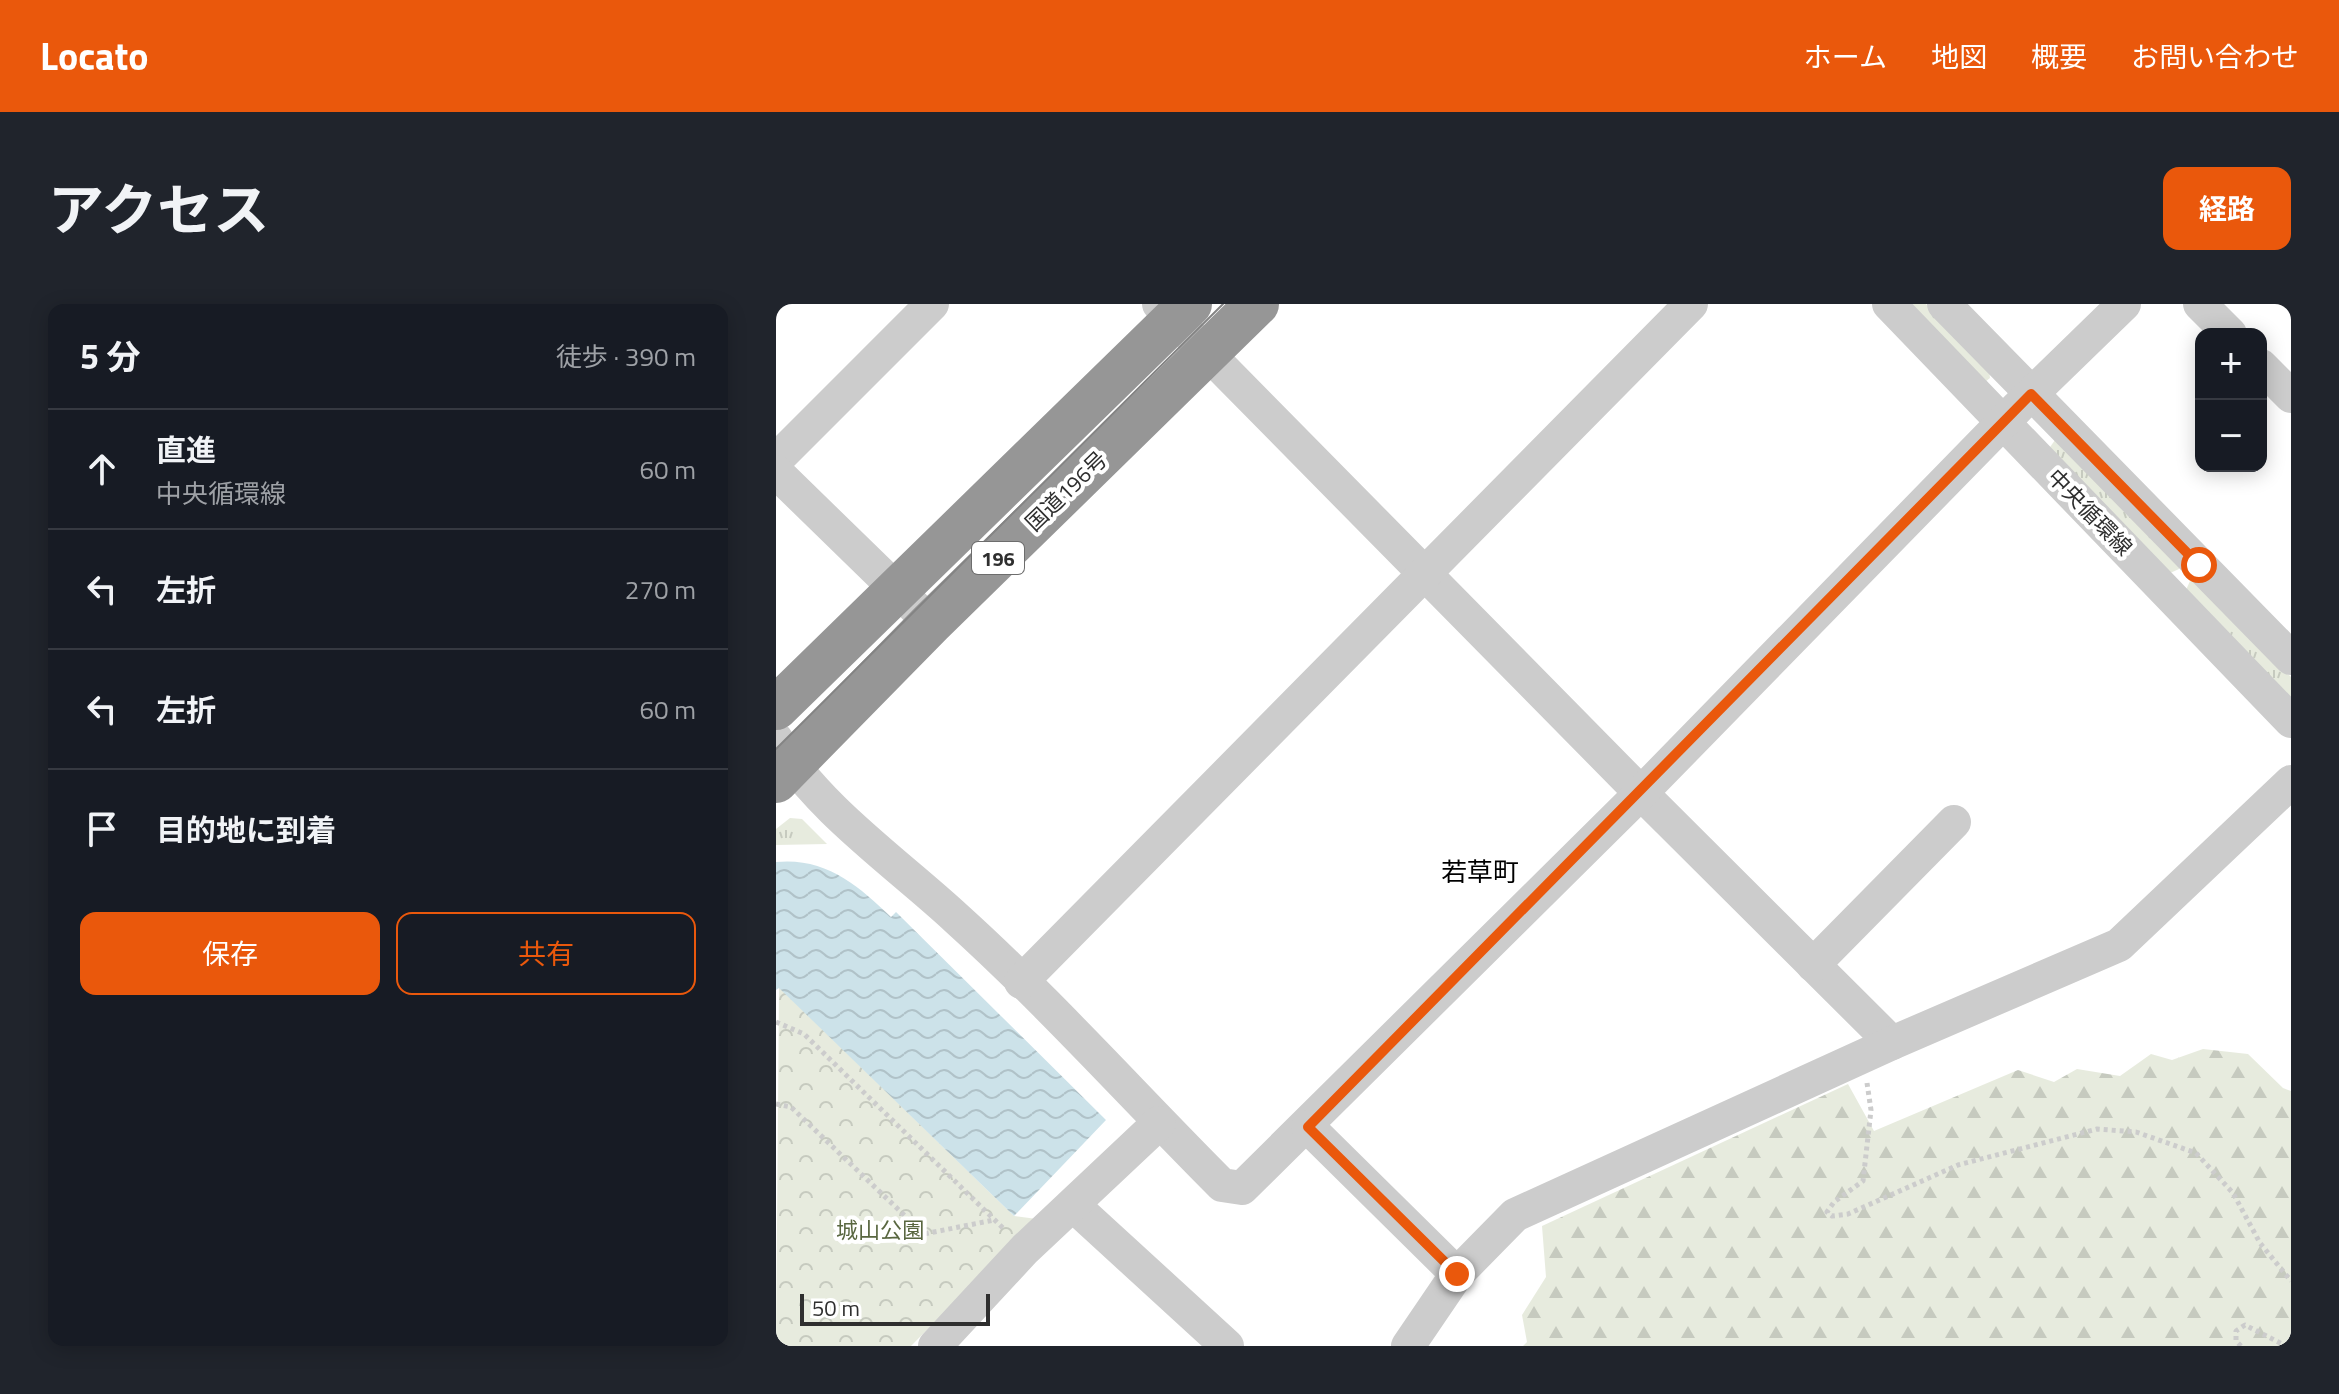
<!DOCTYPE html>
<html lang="ja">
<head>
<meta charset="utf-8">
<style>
  :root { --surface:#171b24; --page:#20242c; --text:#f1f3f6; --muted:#9ea1a6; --line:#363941; --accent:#ea580c }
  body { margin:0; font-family:"Titillium Web","Noto Sans JP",sans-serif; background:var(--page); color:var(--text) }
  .controls { position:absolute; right:24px; top:24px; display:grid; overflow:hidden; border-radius:16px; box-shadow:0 4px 20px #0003 }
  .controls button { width:72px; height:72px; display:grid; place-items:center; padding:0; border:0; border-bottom:2px solid var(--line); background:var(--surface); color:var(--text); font:40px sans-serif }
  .scale { position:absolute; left:24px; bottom:20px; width:190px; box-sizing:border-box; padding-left:8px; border:4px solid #2f2f2f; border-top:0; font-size:22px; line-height:28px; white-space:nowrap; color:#2f2f2f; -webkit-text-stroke:6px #fff; paint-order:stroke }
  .stop { position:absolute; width:24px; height:24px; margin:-18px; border:6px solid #ea580c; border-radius:50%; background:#fff }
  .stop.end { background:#ea580c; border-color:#fff; box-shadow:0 2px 8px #0008 }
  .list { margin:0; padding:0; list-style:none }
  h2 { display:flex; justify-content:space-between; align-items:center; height:104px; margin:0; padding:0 32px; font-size:34px }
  h2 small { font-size:26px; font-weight:400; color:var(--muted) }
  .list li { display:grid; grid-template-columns:52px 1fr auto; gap:24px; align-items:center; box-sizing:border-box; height:120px; padding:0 32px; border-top:2px solid var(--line) }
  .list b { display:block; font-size:30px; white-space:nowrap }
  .list p { margin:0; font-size:26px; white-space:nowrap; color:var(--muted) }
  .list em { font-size:26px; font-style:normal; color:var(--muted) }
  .actions { display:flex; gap:16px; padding:24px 32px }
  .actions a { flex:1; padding:18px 0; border:2px solid var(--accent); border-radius:16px; text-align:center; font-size:28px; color:var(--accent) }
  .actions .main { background:var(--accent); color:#fff }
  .icon { flex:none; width:44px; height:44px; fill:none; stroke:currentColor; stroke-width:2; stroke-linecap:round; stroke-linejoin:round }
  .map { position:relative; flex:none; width:1515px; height:1042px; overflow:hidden; border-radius:16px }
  header { display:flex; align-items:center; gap:48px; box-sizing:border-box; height:112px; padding:0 40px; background:var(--accent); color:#fff }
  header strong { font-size:38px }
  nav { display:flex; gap:44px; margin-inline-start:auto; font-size:28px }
  .intro { display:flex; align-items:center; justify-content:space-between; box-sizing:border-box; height:192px; padding:0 48px }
  h1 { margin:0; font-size:56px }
  .button { padding:20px 36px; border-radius:16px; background:var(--accent); color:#fff; font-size:28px; font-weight:700 }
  main { display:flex; gap:48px; padding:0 48px }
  aside { flex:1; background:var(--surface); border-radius:16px; box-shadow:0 4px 20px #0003 }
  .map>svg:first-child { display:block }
  .grass { fill:url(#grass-tufts) }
  .forest { fill:url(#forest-firs) }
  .park { fill:url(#park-crowns) }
  .water { fill:url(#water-waves) }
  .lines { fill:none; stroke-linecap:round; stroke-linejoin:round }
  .path { stroke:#ccc; stroke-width:5; stroke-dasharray:4 4; stroke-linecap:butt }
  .minor { stroke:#ccc; stroke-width:34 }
  .highway { stroke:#969696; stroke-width:44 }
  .tram { stroke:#848484; stroke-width:2 }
  .route { stroke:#ea580c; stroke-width:10 }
  .labels { text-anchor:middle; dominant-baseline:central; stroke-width:8; stroke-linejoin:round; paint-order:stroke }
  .shield { fill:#fff; stroke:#6d6d6d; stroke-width:2 }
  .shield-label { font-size:20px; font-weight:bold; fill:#2f2f2f }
  .street-label { font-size:22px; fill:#2f2f2f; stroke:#fff }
  .park-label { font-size:22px; fill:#596740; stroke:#fff }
  .quarter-label { font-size:26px; fill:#000; stroke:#fff }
</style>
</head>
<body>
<header>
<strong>Locato</strong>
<nav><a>ホーム</a><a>地図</a><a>概要</a><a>お問い合わせ</a></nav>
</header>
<div class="intro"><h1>アクセス</h1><a class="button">経路</a></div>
<main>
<aside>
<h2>5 分<small>徒歩 · 390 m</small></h2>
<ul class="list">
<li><svg class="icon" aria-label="ahead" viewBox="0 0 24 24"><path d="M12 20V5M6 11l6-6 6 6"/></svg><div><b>直進</b><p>中央循環線</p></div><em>60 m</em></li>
<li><svg class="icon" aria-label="left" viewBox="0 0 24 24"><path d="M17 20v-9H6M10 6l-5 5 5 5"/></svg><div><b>左折</b></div><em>270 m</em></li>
<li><svg class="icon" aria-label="left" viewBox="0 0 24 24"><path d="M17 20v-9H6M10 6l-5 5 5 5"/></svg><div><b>左折</b></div><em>60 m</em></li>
<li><svg class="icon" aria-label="arrive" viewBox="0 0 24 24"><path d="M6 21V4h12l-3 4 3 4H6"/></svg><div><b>目的地に到着</b></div></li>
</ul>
<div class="actions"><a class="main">保存</a><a>共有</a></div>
</aside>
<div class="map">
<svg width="1515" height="1042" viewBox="0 0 1515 1042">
  <defs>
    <pattern id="grass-tufts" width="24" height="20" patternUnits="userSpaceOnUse" patternTransform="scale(2)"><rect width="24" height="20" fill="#e7ebde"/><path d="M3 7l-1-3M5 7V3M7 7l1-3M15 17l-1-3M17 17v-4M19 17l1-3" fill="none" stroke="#c6cabf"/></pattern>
    <pattern id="forest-firs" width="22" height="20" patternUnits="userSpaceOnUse" patternTransform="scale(2)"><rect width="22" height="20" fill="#e7ebde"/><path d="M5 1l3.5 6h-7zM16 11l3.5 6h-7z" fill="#c6cabf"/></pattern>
    <pattern id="park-crowns" width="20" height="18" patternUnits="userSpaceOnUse" patternTransform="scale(2)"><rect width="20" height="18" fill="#e7ebde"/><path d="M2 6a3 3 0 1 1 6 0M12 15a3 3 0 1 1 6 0" fill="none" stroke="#c6cabf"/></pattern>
    <pattern id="water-waves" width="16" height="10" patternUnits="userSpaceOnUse" patternTransform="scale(2)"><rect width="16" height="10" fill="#cce2e9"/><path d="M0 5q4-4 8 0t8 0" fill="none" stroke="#b0c2c8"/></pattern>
  </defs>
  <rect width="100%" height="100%" fill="#fff"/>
  <g class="grass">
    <polygon points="1127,0 1150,0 1213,65 1214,74 1209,78"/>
    <polygon points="1279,136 1404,259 1403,265 1392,270 1272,146"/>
    <polygon points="1414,277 1420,278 1515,373 1515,394 1410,286"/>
    <polygon points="14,514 26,515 51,540 0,541 0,525"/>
  </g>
  <polygon class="forest" points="1427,745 1472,750 1507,784 1515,787 1515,1042 747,1042 751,1038 746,1011 770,973 766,922 1072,780 1098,827 1242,766 1278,778 1301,765 1344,772 1375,750 1396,756"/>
  <polygon class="park" points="3,683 238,912 261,915 135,1042 0,1042"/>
  <path class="water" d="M0,558C49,553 82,581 115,613L120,608L330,816L238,912L3,684L0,686Z"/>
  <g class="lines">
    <g class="path">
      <polyline points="0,718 28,730 229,926"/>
      <polyline points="1091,779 1095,806 1087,877 1058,898 1051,908 1056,912 1072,910 1182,861 1321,825 1360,828 1420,849 1457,889 1484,939 1515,977"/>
      <polyline points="0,800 15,803 148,930 218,916"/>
      <polyline points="1465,1042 1460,1037 1460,1027 1469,1021 1510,1042"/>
    </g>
    <g class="minor">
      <polyline points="383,0 865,489 1116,739"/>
      <polyline points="1113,0 1515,417"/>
      <polyline points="1168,0 1515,354"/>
      <polyline points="1424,0 1454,30"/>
      <polyline points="1485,62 1515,92"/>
      <polyline points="0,156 156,0"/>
      <polyline points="0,168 155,319"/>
      <path d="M0,435C39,503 123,561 180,614C273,698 358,793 446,881L466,884L865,489L1242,103L1348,0"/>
      <polyline points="1037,661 1178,518"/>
      <polyline points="245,678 915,0"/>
      <polyline points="532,823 681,970"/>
      <polyline points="297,901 451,1042"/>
      <polyline points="159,1042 249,945 383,819"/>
      <polyline points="632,1042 681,970 739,911 1116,739 1343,641 1515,478"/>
    </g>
    <g class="highway">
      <polyline points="0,404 414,0"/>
      <polyline points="0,477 155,319 481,0"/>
    </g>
    <polyline class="tram" points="0,445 447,0"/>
  </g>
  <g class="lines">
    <polyline class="route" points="681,970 532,823 1255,90 1423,261"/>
  </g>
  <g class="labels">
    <rect class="shield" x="196" y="238" width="52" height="32" rx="6"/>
    <g class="shield-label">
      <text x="222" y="254">196</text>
    </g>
    <g class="street-label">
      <text transform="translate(290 187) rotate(-44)">国道196号</text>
      <text transform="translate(1314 208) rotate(46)">中央循環線</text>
    </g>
    <g class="park-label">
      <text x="104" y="926">城山公園</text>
    </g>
    <g class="quarter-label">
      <text x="704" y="567">若草町</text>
    </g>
  </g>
</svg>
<div class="controls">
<button>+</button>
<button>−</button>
</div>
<div class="scale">50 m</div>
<div class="stop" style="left:1423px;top:261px"></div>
<div class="stop end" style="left:681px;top:970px"></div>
</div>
</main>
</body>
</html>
